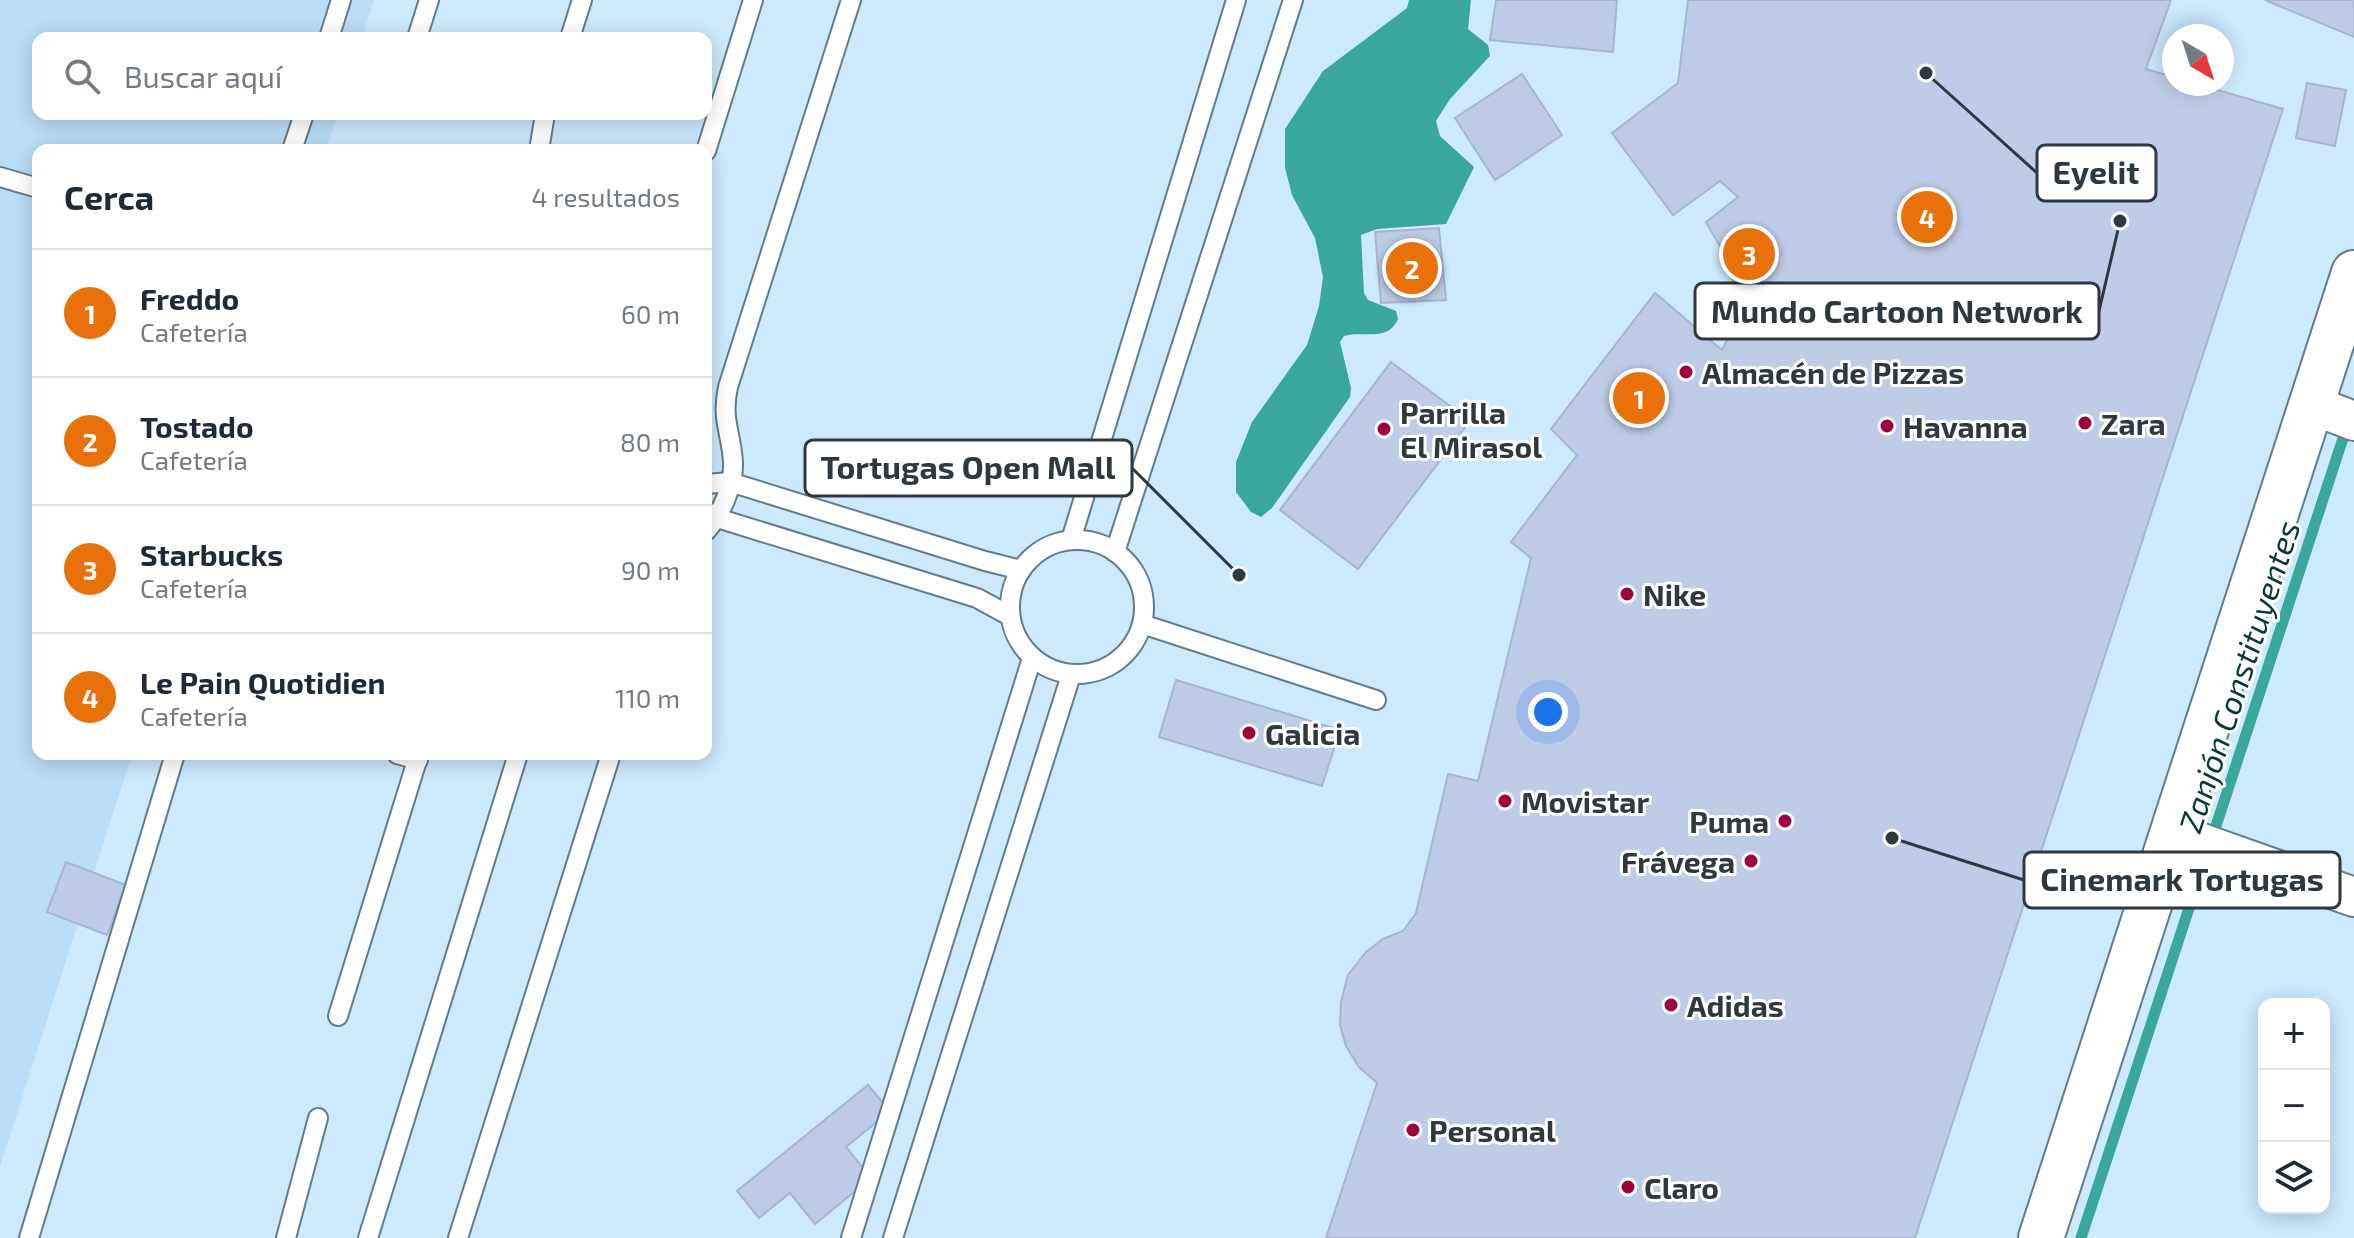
<!DOCTYPE html>
<html lang="es">
<head>
<meta charset="utf-8">
<style>
  :root { --surface:#fff; --page:#f6f6f7; --text:#1f2937; --muted:#747a83; --line:#e0e1e3; --accent:#111827 }
  body { margin:0; font-family:"Exo 2",sans-serif; background:var(--page); color:var(--text) }
  .controls { position:absolute; right:24px; bottom:24px; display:grid; overflow:hidden; border-radius:16px; box-shadow:0 4px 20px #0003 }
  .controls button { width:72px; height:72px; display:grid; place-items:center; padding:0; border:0; border-bottom:2px solid var(--line); background:var(--surface); color:var(--text); font:40px sans-serif }
  .compass { position:absolute; left:2162px; top:24px; width:72px; height:72px; border-radius:50%; background:var(--surface); box-shadow:0 4px 20px #0003; rotate:141deg }
  .you { position:absolute; left:1548px; top:712px; width:28px; height:28px; margin:-20px; border:6px solid #fff; border-radius:50%; background:#1a73e8; box-shadow:0 0 0 12px #1a73e833 }
  .badge { display:grid; place-items:center; width:52px; height:52px; border-radius:50%; background:var(--accent); color:#fff; font-size:26px; font-weight:700 }
  .pin { position:absolute; translate:-50% -50%; border:4px solid #fff; box-shadow:0 2px 8px #0006 }
  .list { margin:0; padding:0; list-style:none }
  h2 { display:flex; justify-content:space-between; align-items:center; height:104px; margin:0; padding:0 32px; font-size:34px }
  h2 small { font-size:26px; font-weight:400; color:var(--muted) }
  .list li { display:grid; grid-template-columns:52px 1fr auto; gap:24px; align-items:center; box-sizing:border-box; height:128px; padding:0 32px; border-top:2px solid var(--line) }
  .list b { display:block; font-size:30px; white-space:nowrap }
  .list p { margin:0; font-size:26px; white-space:nowrap; color:var(--muted) }
  .list em { font-size:26px; font-style:normal; color:var(--muted) }
  .icon { flex:none; width:44px; height:44px; fill:none; stroke:currentColor; stroke-width:2; stroke-linecap:round; stroke-linejoin:round }
  .map { position:relative; flex:none; width:2354px; height:1238px; overflow:hidden }
  .search { position:absolute; background:var(--surface); box-shadow:0 4px 20px #0003; left:32px; top:32px; width:680px; height:88px; display:flex; align-items:center; gap:20px; box-sizing:border-box; padding:0 28px; border-radius:16px; color:var(--muted); font-size:30px }
  .panel { position:absolute; background:var(--surface); box-shadow:0 4px 20px #0003; left:32px; top:144px; width:680px; height:616px; border-radius:16px }
  .map>svg:first-child { display:block }
  .built { fill:#badef7 }
  .water { fill:#3aa79d }
  .lines { fill:none; stroke-linecap:round; stroke-linejoin:round }
  .stream { stroke:#3aa79d; stroke-width:11 }
  .building { fill:#bfcce7; stroke:#a8b5d0; stroke-width:2 }
  .service-casing { stroke:#627c8e; stroke-width:22 }
  .minor-casing { stroke:#627c8e; stroke-width:42 }
  .tertiary-casing { stroke:#627c8e; stroke-width:48 }
  .service { stroke:#fff; stroke-width:18 }
  .minor { stroke:#fff; stroke-width:38 }
  .tertiary { stroke:#fff; stroke-width:44 }
  .poi-dot { fill:#a0003b; stroke:#fff; stroke-width:3 }
  .labels { text-anchor:middle; dominant-baseline:central; stroke-width:6; stroke-linejoin:round; paint-order:stroke }
  .poi-label { font-size:30px; font-weight:bold; fill:#2d3840; stroke:#fff; text-anchor:start }
  .water-label { font-size:32px; font-style:italic; fill:#063a36; stroke:#fff }
  .leader { fill:none; stroke:#2d3840; stroke-width:3 }
  .callout-dot { fill:#2d3840; stroke:#fff; stroke-width:3 }
  .callout { fill:#fff; stroke:#2d3840; stroke-width:3 }
  .callout-label { font-size:32px; text-anchor:middle; font-weight:bold; fill:#2d3840 }
</style>
</head>
<body>
<div class="map">
<svg width="2354" height="1238" viewBox="0 0 2354 1238">
  <rect width="100%" height="100%" fill="#cce9fe"/>
  <polygon class="built" points="0,0 374,0 362,38 38,38 38,114 338,114 326,150 38,150 38,754 132,754 0,1167"/>
  <path class="water" d="M1409,0H1471L1468,29L1488,45L1490,56L1450,99L1436,121L1440,136L1474,167L1446,224L1377,229L1361,235L1364,293L1368,300L1396,311L1398,319C1387,343 1364,330 1344,336L1340,342L1351,388L1350,397L1272,508L1261,517L1251,512L1236,492V462L1252,422L1307,345L1319,306L1323,277L1315,238L1292,195L1285,168V129L1323,71L1407,8Z"/>
  <g class="lines">
    <polyline class="stream" points="2081,1238 2348,423"/>
  </g>
  <g class="building">
    <polygon points="1496,0 1617,0 1613,52 1490,40"/>
    <polygon points="1688,0 2171,0 2146,69 2174,77 2174,84 2197,84 2283,109 1915,1238 1326,1238 1377,1083 1359,1067 1346,1046 1340,1025 1341,1002 1348,975 1366,952 1383,939 1403,931 1416,913 1448,774 1478,781 1531,558 1511,542 1577,455 1551,429 1655,293 1722,350 1734,325 1732,267 1706,222 1738,197 1720,181 1673,215 1612,133 1678,83"/>
    <polygon points="2265,0 2354,0 2354,37"/>
    <polygon points="1522,74 1562,135 1495,180 1455,118"/>
    <polygon points="2307,83 2346,90 2335,146 2296,138"/>
    <polygon points="1439,228 1446,300 1381,303 1375,232"/>
    <polygon points="1391,362 1470,421 1358,569 1280,510"/>
    <polygon points="1176,680 1340,730 1322,786 1159,737"/>
    <polygon points="66,862 126,885 107,935 47,912"/>
    <polygon points="868,1085 890,1111 846,1147 871,1178 815,1224 790,1193 759,1218 737,1191"/>
  </g>
  <g class="lines">
    <defs>
      <g id="service">
        <polyline points="329,38 341,0"/>
        <polyline points="417,38 429,0"/>
        <polyline points="570,38 582,0"/>
        <polyline points="292,150 304,114"/>
        <polyline points="539,150 545,114"/>
        <polyline points="706,151 753,0"/>
        <polyline points="0,177 38,188"/>
        <polyline points="706,484 730,482 985,561 1021,570"/>
        <polyline points="706,511 717,518 977,598 1010,616"/>
        <path d="M706,531C721,514 734,486 733,462C731,431 721,420 728,387L851,0"/>
        <polyline points="1071,540 1236,0"/>
        <circle cx="1077" cy="607" r="67"/>
        <polyline points="1115,552 1293,0"/>
        <polyline points="1142,624 1376,700"/>
        <polyline points="397,754 418,760"/>
        <polyline points="338,1016 419,754"/>
        <polyline points="29,1238 175,754"/>
        <polyline points="286,1238 318,1118"/>
        <polyline points="368,1238 518,754"/>
        <polyline points="458,1238 611,754"/>
        <polyline points="851,1238 1032,658"/>
        <polyline points="893,1238 1071,675"/>
      </g>
      <g id="minor">
        <polyline points="2310,404 2354,421"/>
        <polyline points="2171,834 2196,841 2354,897"/>
      </g>
      <polyline id="tertiary" points="2041,1238 2354,273"/>
    </defs>
    <use href="#service" class="service-casing"/>
    <use href="#minor" class="minor-casing"/>
    <use href="#tertiary" class="tertiary-casing"/>
    <use href="#service" class="service"/>
    <use href="#minor" class="minor"/>
    <use href="#tertiary" class="tertiary"/>
  </g>
  <g class="poi-dot">
    <circle cx="1686" cy="372" r="8"/>
    <circle cx="2085" cy="423" r="8"/>
    <circle cx="1887" cy="426" r="8"/>
    <circle cx="1384" cy="429" r="8"/>
    <circle cx="1627" cy="594" r="8"/>
    <circle cx="1249" cy="733" r="8"/>
    <circle cx="1505" cy="801" r="8"/>
    <circle cx="1785" cy="821" r="8"/>
    <circle cx="1751" cy="861" r="8"/>
    <circle cx="1671" cy="1005" r="8"/>
    <circle cx="1413" cy="1130" r="8"/>
    <circle cx="1628" cy="1187" r="8"/>
  </g>
  <g class="labels">
    <g class="poi-label">
      <text x="1702" y="372">Almacén de Pizzas</text>
      <text x="1400" y="412">Parrilla<tspan x="1400" dy="34">El Mirasol</tspan></text>
      <text x="2101" y="423">Zara</text>
      <text x="1903" y="426">Havanna</text>
      <text x="1643" y="594">Nike</text>
      <text x="1265" y="733">Galicia</text>
      <text x="1521" y="801">Movistar</text>
      <text x="1769" y="821" text-anchor="end">Puma</text>
      <text x="1735" y="861" text-anchor="end">Frávega</text>
      <text x="1687" y="1005">Adidas</text>
      <text x="1429" y="1130">Personal</text>
      <text x="1644" y="1187">Claro</text>
    </g>
    <g class="water-label">
      <text transform="translate(2238 676) rotate(-72)">Zanjón Constituyentes</text>
    </g>
  </g>
  <path class="leader" d="M1926 73L2037 173M2120 221L2099 311M1239 575L1132 468M1892 838L2024 880"/>
  <g class="callout-dot">
    <circle cx="1926" cy="73" r="8"/>
    <circle cx="2120" cy="221" r="8"/>
    <circle cx="1239" cy="575" r="8"/>
    <circle cx="1892" cy="838" r="8"/>
  </g>
  <g class="callout">
    <rect x="2037" y="145" width="119" height="56" rx="8"/>
    <rect x="1695" y="283" width="404" height="56" rx="8"/>
    <rect x="805" y="440" width="327" height="56" rx="8"/>
    <rect x="2024" y="852" width="316" height="56" rx="8"/>
  </g>
  <g class="callout-label">
    <text x="2096" y="184">Eyelit</text>
    <text x="1897" y="323">Mundo Cartoon Network</text>
    <text x="968" y="479">Tortugas Open Mall</text>
    <text x="2182" y="891">Cinemark Tortugas</text>
  </g>
</svg>
<div class="controls">
<button>+</button>
<button>−</button>
<button><svg class="icon" aria-label="layers" viewBox="0 0 24 24"><path d="M12 4l9 5-9 5-9-5zM3 14l9 5 9-5"/></svg></button>
</div>
<svg class="compass" viewBox="-18 -18 36 36"><path d="M0-13l5 13h-10z" fill="#e53935"/><path d="M0 13l5-13h-10z" fill="#747a83"/></svg>
<div class="you"></div>
<div class="pin badge" style="left:1639px;top:398px;background:#e8710a">1</div>
<div class="pin badge" style="left:1412px;top:268px;background:#e8710a">2</div>
<div class="pin badge" style="left:1749px;top:254px;background:#e8710a">3</div>
<div class="pin badge" style="left:1927px;top:217px;background:#e8710a">4</div>
<div class="search"><svg class="icon" aria-label="search" viewBox="0 0 24 24"><circle cx="10" cy="10" r="6"/><path d="M15 15l6 6"/></svg>Buscar aquí</div>
<section class="panel">
<h2>Cerca<small>4 resultados</small></h2>
<ul class="list">
<li><span class="badge" style="background:#e8710a">1</span><div><b>Freddo</b><p>Cafetería</p></div><em>60 m</em></li>
<li><span class="badge" style="background:#e8710a">2</span><div><b>Tostado</b><p>Cafetería</p></div><em>80 m</em></li>
<li><span class="badge" style="background:#e8710a">3</span><div><b>Starbucks</b><p>Cafetería</p></div><em>90 m</em></li>
<li><span class="badge" style="background:#e8710a">4</span><div><b>Le Pain Quotidien</b><p>Cafetería</p></div><em>110 m</em></li>
</ul>
</section>
</div>
</body>
</html>
